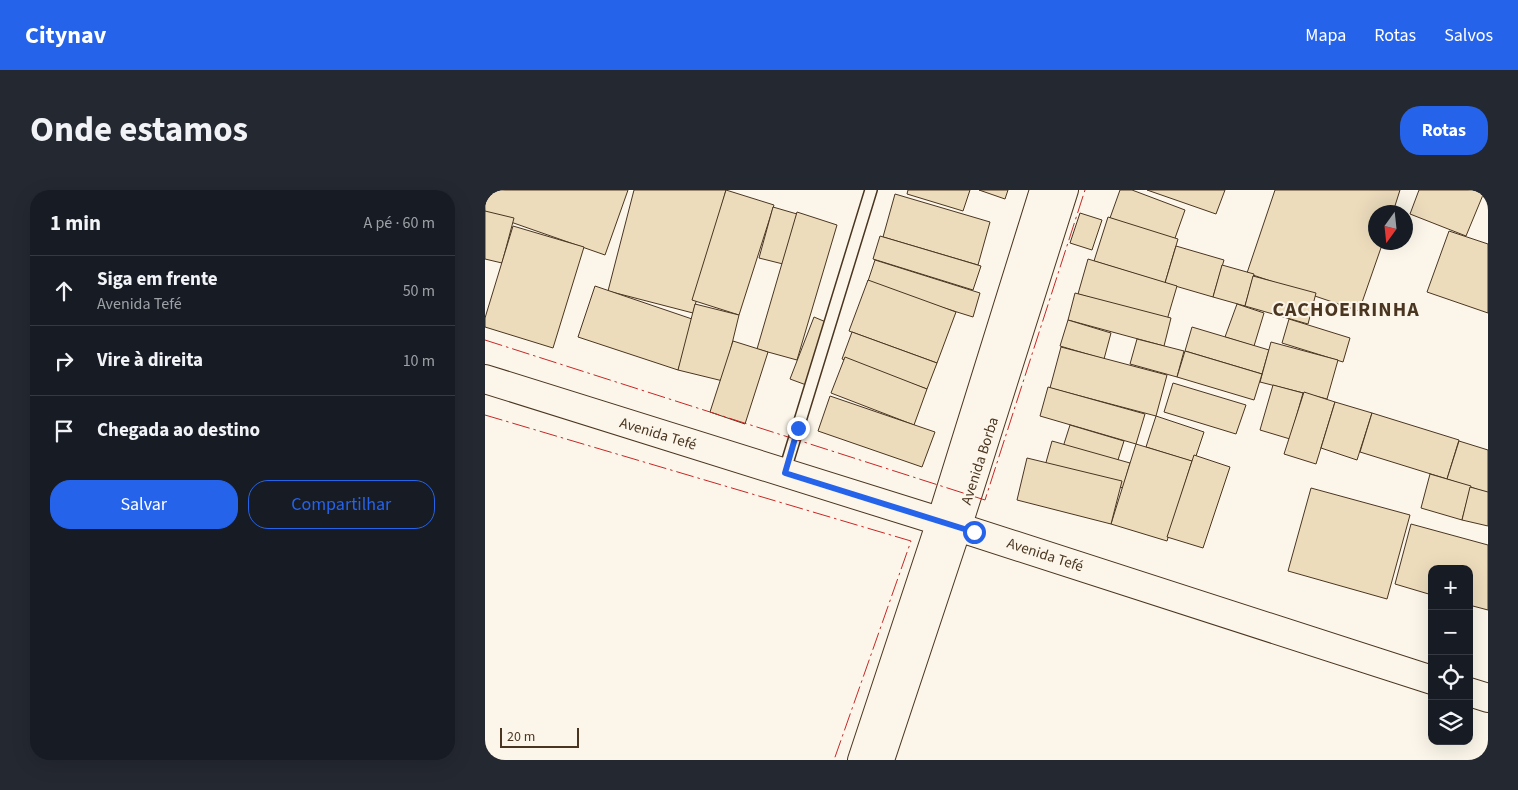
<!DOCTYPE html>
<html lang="pt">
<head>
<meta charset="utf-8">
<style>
  :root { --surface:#171b24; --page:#242831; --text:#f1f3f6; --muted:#9ea1a6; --line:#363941; --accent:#2563eb }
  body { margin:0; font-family:"Source Sans 3",sans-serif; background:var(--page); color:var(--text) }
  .controls { position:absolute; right:15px; bottom:15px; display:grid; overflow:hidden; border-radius:10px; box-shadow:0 5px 20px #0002 }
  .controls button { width:45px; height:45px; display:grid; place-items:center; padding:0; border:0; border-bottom:1px solid var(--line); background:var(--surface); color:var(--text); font:25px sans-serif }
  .compass { position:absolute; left:883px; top:15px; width:45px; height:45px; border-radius:50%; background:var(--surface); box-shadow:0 5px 20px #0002; rotate:195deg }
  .scale { position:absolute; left:15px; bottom:12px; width:79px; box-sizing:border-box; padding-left:5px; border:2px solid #4a3520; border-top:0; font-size:14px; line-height:18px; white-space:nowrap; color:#4a3520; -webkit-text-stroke:4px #fbf6e9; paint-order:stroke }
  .stop { position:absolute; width:15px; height:15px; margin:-11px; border:4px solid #2563eb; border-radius:50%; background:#fff }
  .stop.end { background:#2563eb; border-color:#fff; box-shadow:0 1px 5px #0008 }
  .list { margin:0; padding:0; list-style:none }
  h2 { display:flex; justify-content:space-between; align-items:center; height:65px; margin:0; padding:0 20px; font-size:21px }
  h2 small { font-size:16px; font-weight:400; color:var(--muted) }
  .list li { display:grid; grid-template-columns:32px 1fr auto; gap:15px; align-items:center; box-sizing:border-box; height:70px; padding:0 20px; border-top:1px solid var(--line) }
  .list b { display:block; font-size:19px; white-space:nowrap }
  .list p { margin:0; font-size:16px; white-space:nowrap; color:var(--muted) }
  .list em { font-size:16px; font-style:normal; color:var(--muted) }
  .actions { display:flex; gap:10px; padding:15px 20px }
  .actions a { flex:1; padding:11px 0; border:1px solid var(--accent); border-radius:20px; text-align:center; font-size:18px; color:var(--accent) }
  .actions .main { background:var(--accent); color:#fff }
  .icon { flex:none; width:28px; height:28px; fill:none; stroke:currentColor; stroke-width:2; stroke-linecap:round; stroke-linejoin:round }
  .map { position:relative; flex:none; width:1003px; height:570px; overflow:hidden; border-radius:20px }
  header { display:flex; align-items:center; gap:30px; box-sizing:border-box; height:70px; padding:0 25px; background:var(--accent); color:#fff }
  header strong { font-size:24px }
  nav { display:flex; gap:28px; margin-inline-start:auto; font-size:18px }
  .intro { display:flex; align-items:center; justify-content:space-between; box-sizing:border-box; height:120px; padding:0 30px }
  h1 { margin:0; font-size:35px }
  .button { padding:12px 22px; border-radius:20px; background:var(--accent); color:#fff; font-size:18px; font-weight:700 }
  main { display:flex; gap:30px; padding:0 30px }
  aside { flex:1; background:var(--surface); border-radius:20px; box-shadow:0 5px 20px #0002 }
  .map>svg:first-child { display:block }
  .building { fill:#ecdcbc; stroke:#4a3520 }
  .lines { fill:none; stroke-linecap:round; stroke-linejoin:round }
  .service-casing { stroke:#4a3520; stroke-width:14 }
  .minor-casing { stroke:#4a3520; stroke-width:26 }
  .secondary-casing { stroke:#4a3520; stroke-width:30 }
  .service { stroke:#fbf6e9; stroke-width:11 }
  .minor { stroke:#fbf6e9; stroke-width:24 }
  .secondary { stroke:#fbf6e9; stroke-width:28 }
  .power { stroke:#c62828; stroke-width:1; stroke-dasharray:18 4 2.5 4; stroke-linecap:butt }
  .route { stroke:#2563eb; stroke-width:6 }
  .labels { text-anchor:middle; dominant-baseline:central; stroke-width:4; stroke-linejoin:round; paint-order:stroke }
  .street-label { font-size:15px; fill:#4a3520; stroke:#fbf6e9 }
  .district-label { font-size:20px; font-weight:bold; letter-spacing:1px; fill:#4a3520; stroke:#fbf6e9 }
</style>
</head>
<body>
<header>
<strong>Citynav</strong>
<nav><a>Mapa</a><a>Rotas</a><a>Salvos</a></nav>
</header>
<div class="intro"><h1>Onde estamos</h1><a class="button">Rotas</a></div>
<main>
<aside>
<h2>1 min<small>A pé · 60 m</small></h2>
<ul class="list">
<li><svg class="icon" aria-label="ahead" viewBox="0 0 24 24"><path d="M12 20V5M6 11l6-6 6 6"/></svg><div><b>Siga em frente</b><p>Avenida Tefé</p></div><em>50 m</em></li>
<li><svg class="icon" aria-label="right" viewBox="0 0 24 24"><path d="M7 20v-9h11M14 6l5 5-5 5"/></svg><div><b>Vire à direita</b></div><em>10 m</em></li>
<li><svg class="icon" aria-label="arrive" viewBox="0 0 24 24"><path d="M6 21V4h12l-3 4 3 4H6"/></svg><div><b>Chegada ao destino</b></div></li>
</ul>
<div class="actions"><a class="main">Salvar</a><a>Compartilhar</a></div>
</aside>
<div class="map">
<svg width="1003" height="570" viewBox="0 0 1003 570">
  <rect width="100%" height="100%" fill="#fbf6e9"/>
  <g class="building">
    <polygon points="0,0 143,0 120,65 0,23"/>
    <polygon points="149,0 241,0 208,123 123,101"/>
    <polygon points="241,0 289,15 254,125 207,110"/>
    <polygon points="423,0 485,0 478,21 422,4"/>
    <polygon points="494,0 523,0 520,9"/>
    <polygon points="635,0 647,0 700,20 689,51 625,28"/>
    <polygon points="662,0 740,0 731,24"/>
    <polygon points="790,0 915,0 908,22 891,22 891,52 898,52 874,121 762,83"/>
    <polygon points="934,0 1000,0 981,46 925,24"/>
    <polygon points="410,4 505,32 493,75 398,47"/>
    <polygon points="288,17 312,24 298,74 274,68"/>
    <polygon points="0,21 29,28 17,73 0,69"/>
    <polygon points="312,22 352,35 312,170 272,159"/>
    <polygon points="595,23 617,30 607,60 585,53"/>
    <polygon points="623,27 693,49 680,93 609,71"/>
    <polygon points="28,36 99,57 68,158 0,137 0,128"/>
    <polygon points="964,41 1003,54 1003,123 942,102"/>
    <polygon points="395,46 496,76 488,100 388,69"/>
    <polygon points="691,56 739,70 728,107 680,93"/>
    <polygon points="603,69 692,96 682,130 593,104"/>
    <polygon points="390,70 495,103 488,127 382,94"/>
    <polygon points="737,75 769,84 760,116 728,107"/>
    <polygon points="768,86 831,103 823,134 760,116"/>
    <polygon points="383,90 471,122 452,173 364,141"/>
    <polygon points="110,96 210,130 193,180 93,147"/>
    <polygon points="590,103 686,128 679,156 583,130"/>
    <polygon points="210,114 254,125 238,191 193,180"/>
    <polygon points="752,114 779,123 769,156 740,147"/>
    <polygon points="329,127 348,135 324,196 305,189"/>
    <polygon points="804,129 865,148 858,172 797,153"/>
    <polygon points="583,130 626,143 619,169 575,156"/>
    <polygon points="707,137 784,160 777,184 700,161"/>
    <polygon points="367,142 452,173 442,199 357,169"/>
    <polygon points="652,149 699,161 692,187 645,174"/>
    <polygon points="248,151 283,162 260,234 225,222"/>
    <polygon points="786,152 853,170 842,209 775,192"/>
    <polygon points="576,157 682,185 671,226 565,198"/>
    <polygon points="700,161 777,184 769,210 692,187"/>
    <polygon points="360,167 442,199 429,235 346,203"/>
    <polygon points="688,193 761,215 751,244 679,222"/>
    <polygon points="788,195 818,203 805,249 775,240"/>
    <polygon points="563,197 660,224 651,254 555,226"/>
    <polygon points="819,202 850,212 831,274 799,264"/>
    <polygon points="345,206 450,242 437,277 333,241"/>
    <polygon points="850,212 887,223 872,270 836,258"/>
    <polygon points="887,223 974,250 962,289 875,262"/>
    <polygon points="671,226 719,242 709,272 661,257"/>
    <polygon points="585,235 639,251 632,273 578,257"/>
    <polygon points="567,251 645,273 638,298 560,276"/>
    <polygon points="974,251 1003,260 1003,303 962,289"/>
    <polygon points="651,254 707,271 682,351 626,334"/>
    <polygon points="709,265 745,277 718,358 682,347"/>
    <polygon points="542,268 637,291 626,334 532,310"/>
    <polygon points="945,284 986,296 977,330 936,318"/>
    <polygon points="985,297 1003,302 1003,336 977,330"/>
    <polygon points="826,298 925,325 902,409 803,381"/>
    <polygon points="926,334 1003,355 1003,420 984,415 984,379 947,379 947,405 910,394"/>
  </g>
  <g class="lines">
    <defs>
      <polyline id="service" points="299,283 386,0"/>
      <g id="minor">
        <polyline points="375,570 454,331 557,0"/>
        <polyline points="397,570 474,338 581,0"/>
      </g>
      <g id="secondary">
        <polyline points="0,189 454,331 947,490"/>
        <polyline points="984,502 1003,508"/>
      </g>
    </defs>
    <use href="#service" class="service-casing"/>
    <use href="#minor" class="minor-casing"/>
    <use href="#secondary" class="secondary-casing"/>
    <use href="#service" class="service"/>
    <use href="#minor" class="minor"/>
    <use href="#secondary" class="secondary"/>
    <g class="power">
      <polyline points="0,150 500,310 600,0"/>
      <polyline points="0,225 426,351 349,570"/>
    </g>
  </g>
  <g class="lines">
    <polyline class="route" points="313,238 300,283 489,342"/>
  </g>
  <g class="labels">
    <g class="street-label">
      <text transform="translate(173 244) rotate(17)">Avenida Tefé</text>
      <text transform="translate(495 271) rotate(-72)">Avenida Borba</text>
      <text transform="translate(560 365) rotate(18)">Avenida Tefé</text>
    </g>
    <g class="district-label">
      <text x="861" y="120">CACHOEIRINHA</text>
    </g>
  </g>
</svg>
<div class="controls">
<button>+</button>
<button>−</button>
<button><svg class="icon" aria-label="locate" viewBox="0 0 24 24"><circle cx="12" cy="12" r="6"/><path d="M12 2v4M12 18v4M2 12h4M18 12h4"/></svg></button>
<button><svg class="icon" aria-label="layers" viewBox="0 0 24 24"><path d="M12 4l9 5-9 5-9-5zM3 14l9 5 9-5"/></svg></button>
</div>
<svg class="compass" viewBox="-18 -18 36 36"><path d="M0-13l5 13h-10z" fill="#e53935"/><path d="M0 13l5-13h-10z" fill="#9ea1a6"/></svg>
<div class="scale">20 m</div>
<div class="stop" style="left:489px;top:342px"></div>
<div class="stop end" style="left:313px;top:238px"></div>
</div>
</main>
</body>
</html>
